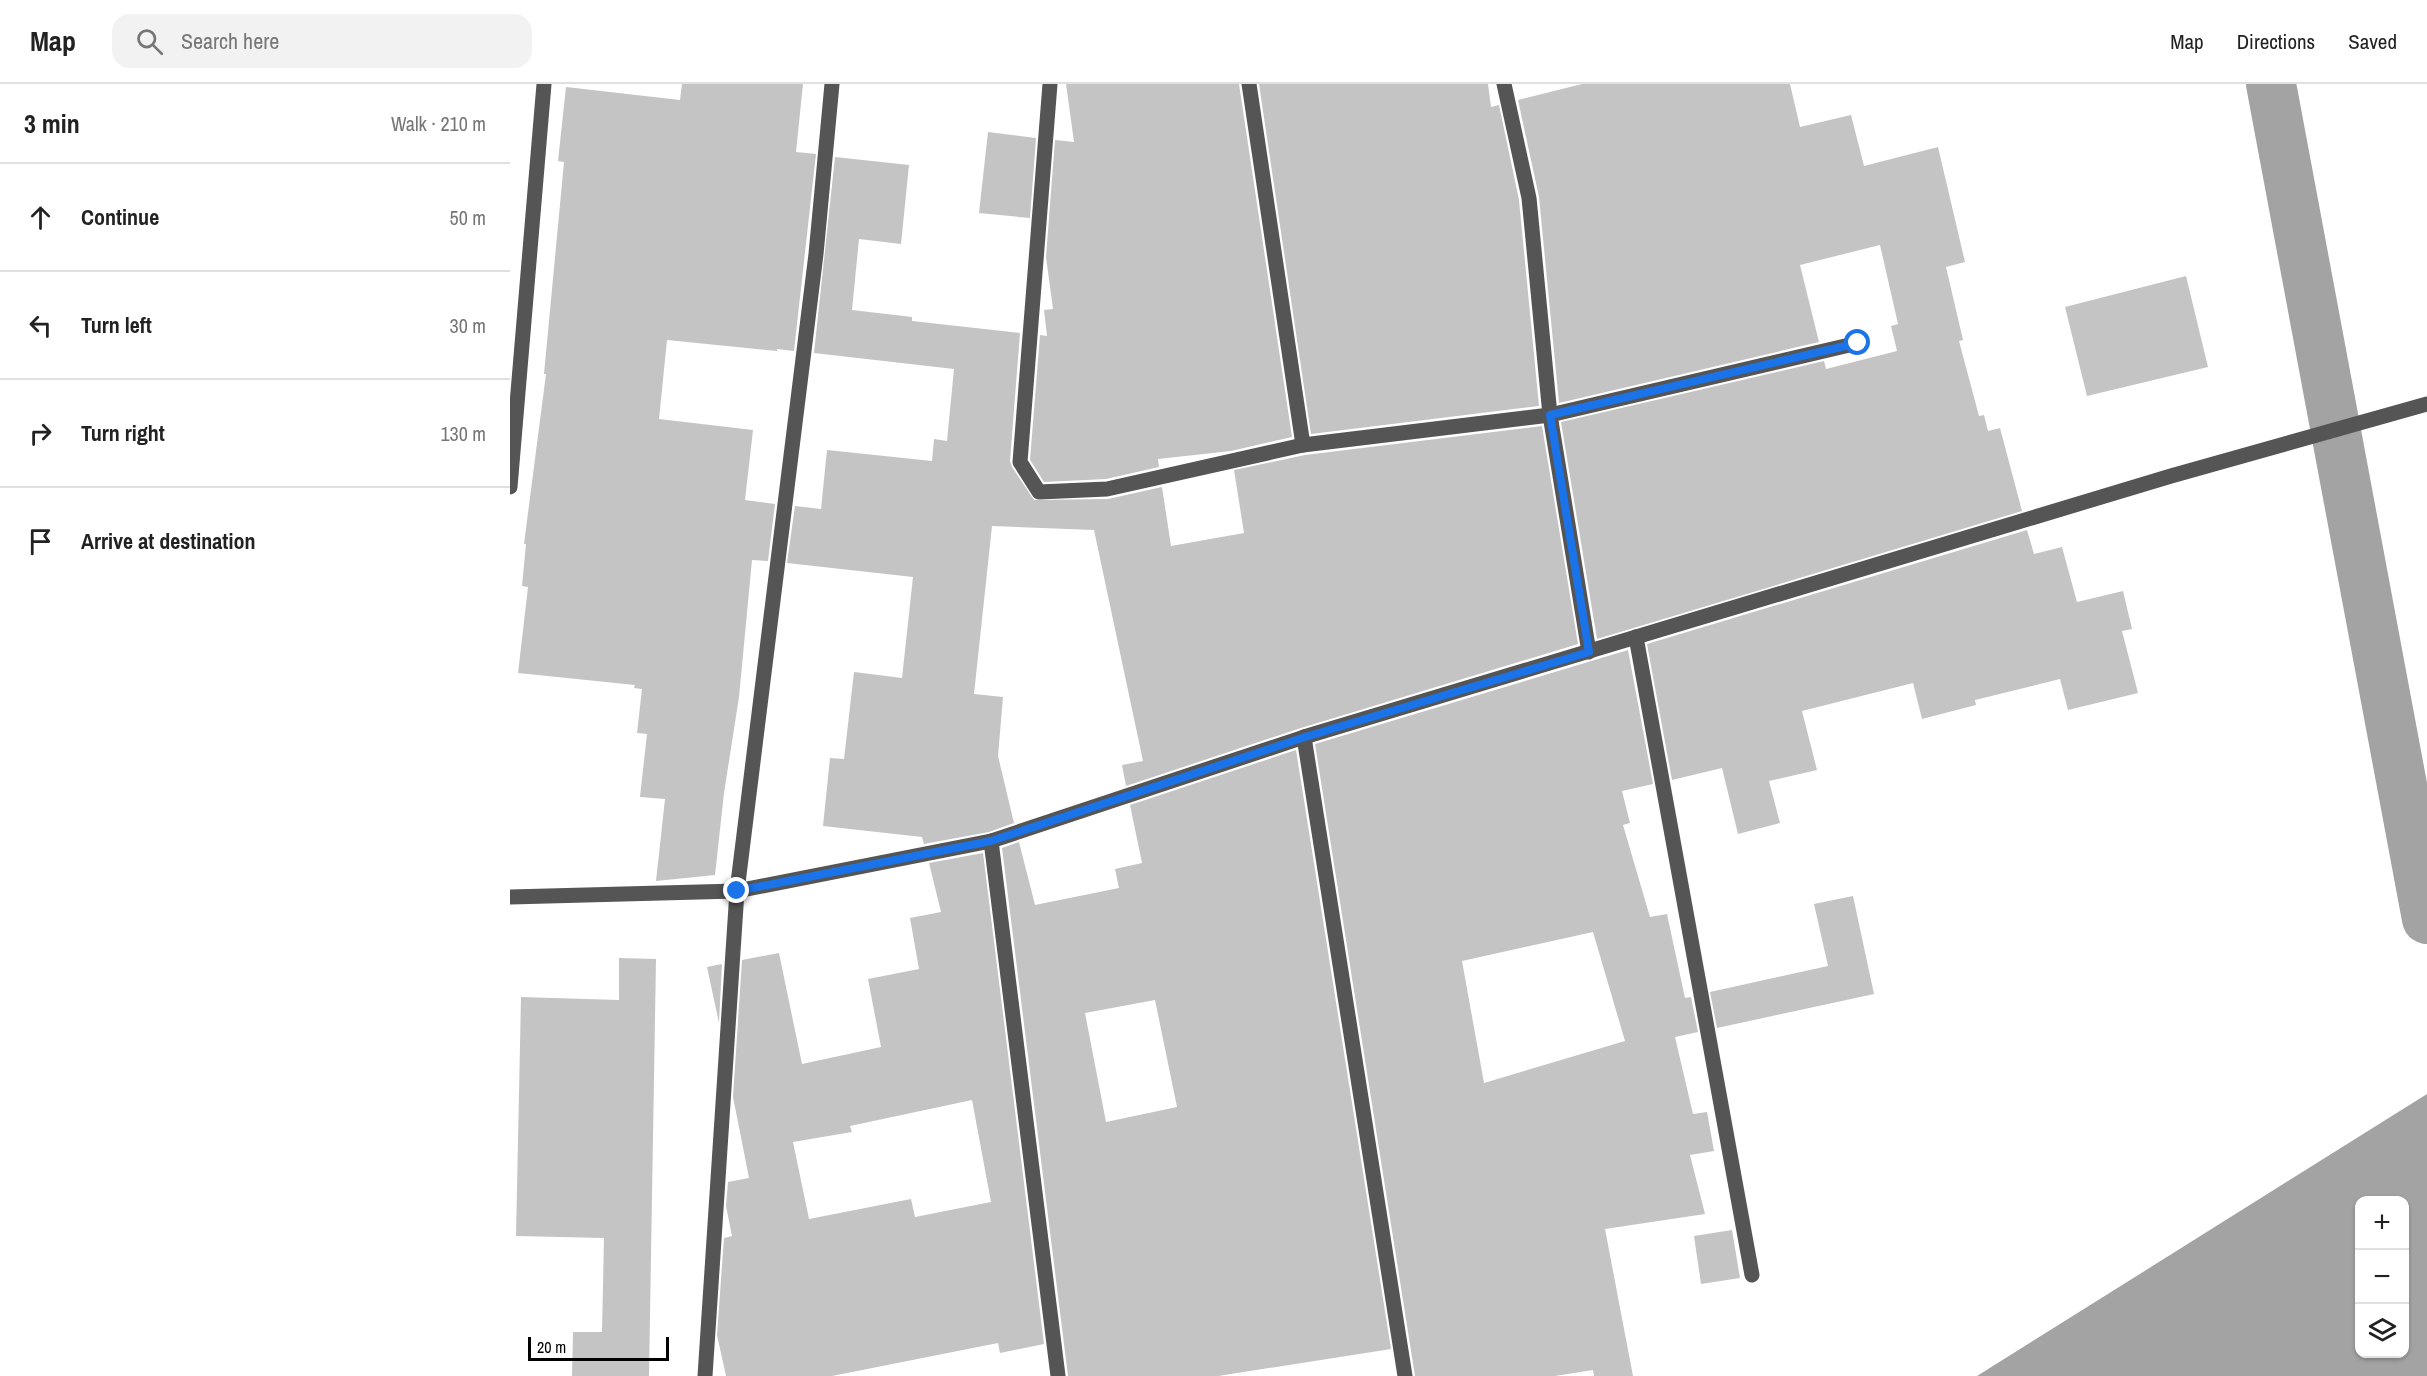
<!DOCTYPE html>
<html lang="en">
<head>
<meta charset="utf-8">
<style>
  :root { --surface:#fff; --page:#f2f2f2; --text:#222; --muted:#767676; --line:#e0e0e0 }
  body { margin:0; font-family:"Archivo Narrow",sans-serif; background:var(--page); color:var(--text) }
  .controls { position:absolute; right:18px; bottom:18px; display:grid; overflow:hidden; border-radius:12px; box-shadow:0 2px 4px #0004 }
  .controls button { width:54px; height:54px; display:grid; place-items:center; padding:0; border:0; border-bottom:2px solid var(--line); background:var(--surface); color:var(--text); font:30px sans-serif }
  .scale { position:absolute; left:18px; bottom:15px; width:141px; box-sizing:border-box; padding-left:6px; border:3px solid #000; border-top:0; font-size:16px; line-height:21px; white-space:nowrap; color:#000; -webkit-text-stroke:4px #fff; paint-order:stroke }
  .stop { position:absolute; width:18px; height:18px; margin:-14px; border:4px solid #1a73e8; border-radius:50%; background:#fff }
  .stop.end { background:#1a73e8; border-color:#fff; box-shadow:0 2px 6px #0008 }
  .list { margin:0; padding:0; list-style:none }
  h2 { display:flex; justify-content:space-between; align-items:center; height:78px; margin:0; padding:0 24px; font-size:26px }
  h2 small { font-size:20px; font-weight:400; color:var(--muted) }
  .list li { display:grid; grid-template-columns:39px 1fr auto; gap:18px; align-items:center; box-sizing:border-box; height:108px; padding:0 24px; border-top:2px solid var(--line) }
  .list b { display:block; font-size:22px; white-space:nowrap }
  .list em { font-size:20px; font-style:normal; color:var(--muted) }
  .icon { flex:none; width:33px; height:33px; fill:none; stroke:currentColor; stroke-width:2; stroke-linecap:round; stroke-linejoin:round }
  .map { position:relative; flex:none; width:1917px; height:1292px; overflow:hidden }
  header { display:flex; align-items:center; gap:36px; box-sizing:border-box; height:84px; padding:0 30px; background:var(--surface); border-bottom:2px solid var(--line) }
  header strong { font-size:28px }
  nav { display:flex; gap:33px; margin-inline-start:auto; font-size:21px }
  .search { width:420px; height:54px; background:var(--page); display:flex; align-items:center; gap:15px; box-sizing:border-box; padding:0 21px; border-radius:18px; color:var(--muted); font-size:22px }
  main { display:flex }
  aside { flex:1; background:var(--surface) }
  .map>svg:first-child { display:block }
  .water { fill:#a3a3a3; fill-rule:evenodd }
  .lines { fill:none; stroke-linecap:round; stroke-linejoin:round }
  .canal { stroke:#a3a3a3; stroke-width:50 }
  .building { fill:#c4c4c4; fill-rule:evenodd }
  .minor { stroke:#555; stroke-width:15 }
  .route { stroke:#1a73e8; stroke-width:8 }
</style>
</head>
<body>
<header>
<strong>Map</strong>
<div class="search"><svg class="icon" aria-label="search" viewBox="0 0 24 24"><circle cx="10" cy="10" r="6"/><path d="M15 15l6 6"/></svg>Search here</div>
<nav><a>Map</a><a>Directions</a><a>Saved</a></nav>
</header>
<main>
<aside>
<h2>3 min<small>Walk · 210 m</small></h2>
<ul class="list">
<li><svg class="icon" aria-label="ahead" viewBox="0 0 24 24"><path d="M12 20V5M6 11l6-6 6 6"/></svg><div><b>Continue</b></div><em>50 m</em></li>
<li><svg class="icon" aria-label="left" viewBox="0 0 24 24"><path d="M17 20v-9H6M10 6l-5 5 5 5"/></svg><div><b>Turn left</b></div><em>30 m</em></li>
<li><svg class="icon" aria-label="right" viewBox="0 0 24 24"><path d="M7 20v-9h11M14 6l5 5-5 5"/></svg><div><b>Turn right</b></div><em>130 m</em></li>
<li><svg class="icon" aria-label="arrive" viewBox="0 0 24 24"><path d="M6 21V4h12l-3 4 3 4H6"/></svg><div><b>Arrive at destination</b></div></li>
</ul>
</aside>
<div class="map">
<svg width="1917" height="1292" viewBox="0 0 1917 1292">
  <rect width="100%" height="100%" fill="#fff"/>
  <path class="water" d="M1917,1010V1292H1467ZM1850,1116H1894V1270H1850Z"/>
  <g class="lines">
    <polyline class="canal" points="1761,0 1917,835"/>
  </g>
  <g class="building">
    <polygon points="172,0 293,0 286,68 306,70 284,267 267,265 267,267 157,256 149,335 243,346 235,416 265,420 258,477 242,476 229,613 214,709 205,791 146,797 155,715 130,713 137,650 127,649 132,605 124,604 125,601 8,589 18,503 12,502 16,460 14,460 36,290 34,290 54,78 48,77 56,3 170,16"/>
    <polygon points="556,0 729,0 782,353 721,367 648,375 649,383 596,395 534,398 520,376 530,251 537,252 534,226 543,225 536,173 545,56 564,58"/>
    <polygon points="749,0 978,0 981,23 989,21 1009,116 1029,322 801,350"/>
    <polygon points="1072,0 1280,0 1290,43 1341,31 1354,82 1428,63 1455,178 1436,183 1453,256 1449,257 1469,332 1474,331 1478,347 1490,344 1512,427 1087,555 1051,338 1314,277 1316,285 1387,267 1381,242 1388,240 1370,161 1290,181 1309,258 1049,319 1029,113 1008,16"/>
    <polygon points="478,48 526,54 520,134 469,129"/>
    <polygon points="325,73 399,81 391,160 349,155 342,226 402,233 402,237 510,249 500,377 502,383 524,416 598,415 652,403 661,462 734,449 724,386 795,371 1032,342 1068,560 791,644 616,702 612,681 633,677 584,446 482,442 464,610 493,613 488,672 504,739 479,748 414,760 412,753 313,742 320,674 334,675 344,588 392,594 403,493 277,479 285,422 311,425 317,366 422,377 424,355 437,357 444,285 304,269"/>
    <polygon points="1676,192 1698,283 1577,312 1555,223"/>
    <polygon points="1517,446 1524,470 1552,463 1567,518 1613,507 1622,545 1612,547 1628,609 1558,626 1550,595 1465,616 1466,621 1412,635 1403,599 1292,627 1307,686 1259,697 1270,739 1228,750 1212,684 1162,696 1137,560"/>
    <path d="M1118,566L1143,700L1112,707L1120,739L1113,741L1140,833L1157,830L1175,914L1181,913L1188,948L1165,953L1183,1030L1197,1028L1204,1067L1180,1071L1195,1130L1095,1145L1123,1292H1084L1083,1286L1045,1292H905L805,660ZM1083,848L1115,957L974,999L952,877Z"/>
    <path d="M786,666L881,1265L708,1292H558L492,764L509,758L525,821L609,804L605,785L632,779L620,721ZM645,916L667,1023L596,1038L575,929Z"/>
    <path d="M473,769L534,1260L490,1269L488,1259L322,1292H216L207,1251L214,1154L222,1152L216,1122L218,1098L239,1094L223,1013L232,876L269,869L292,980L371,963L358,895L409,885L400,834L431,828L419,779ZM462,1016L481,1118L405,1133L401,1115L299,1135L283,1058L342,1048L340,1042Z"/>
    <polygon points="1343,812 1364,910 1207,944 1200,908 1318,882 1304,820"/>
    <polygon points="109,874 146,875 139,1292 62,1292 63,1248 92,1248 94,1154 6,1152 11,913 109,916"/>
    <polygon points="212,880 209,939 197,883"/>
    <polygon points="1222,1146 1230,1194 1191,1200 1184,1152"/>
  </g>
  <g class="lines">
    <g class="minor">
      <polyline points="540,0 510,378 529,408 597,405 793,361 1040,331 1348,259"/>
      <polyline points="739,0 793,361"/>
      <polyline points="994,0 1019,114 1040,331 1079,568"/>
      <polyline points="0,403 34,0"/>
      <polyline points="1126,553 1242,1191"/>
      <polyline points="794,653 895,1292"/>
      <polyline points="481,757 548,1292"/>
      <polyline points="0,813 227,807 481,757 794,653 1661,392 1917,320"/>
      <polyline points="195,1292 227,807 306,170 322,0"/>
    </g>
  </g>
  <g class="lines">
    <polyline class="route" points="227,807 481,757 795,653 1079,568 1040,331 1348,259"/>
  </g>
</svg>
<div class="controls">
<button>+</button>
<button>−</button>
<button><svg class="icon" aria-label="layers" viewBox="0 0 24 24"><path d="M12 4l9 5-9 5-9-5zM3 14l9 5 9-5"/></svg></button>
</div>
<div class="scale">20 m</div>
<div class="stop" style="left:1348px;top:259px"></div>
<div class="stop end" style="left:227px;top:807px"></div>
</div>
</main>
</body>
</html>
